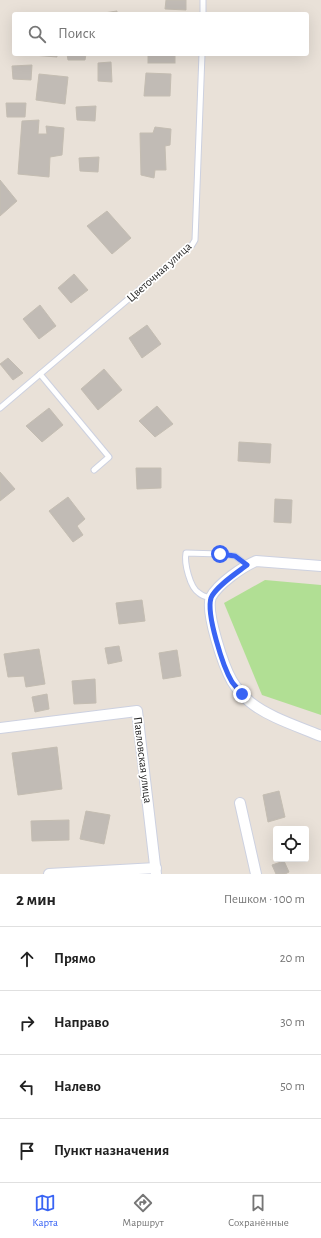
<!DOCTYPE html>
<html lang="ru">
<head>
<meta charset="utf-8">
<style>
  :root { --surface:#fff; --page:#f6f6f6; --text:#222; --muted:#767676; --line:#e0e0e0; --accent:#3964f4 }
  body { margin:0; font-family:"Alegreya Sans",sans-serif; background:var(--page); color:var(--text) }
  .controls { position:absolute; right:12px; bottom:12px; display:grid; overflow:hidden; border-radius:4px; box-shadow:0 4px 16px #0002 }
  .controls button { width:36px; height:36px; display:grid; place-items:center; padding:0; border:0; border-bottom:1px solid var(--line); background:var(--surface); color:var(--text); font:20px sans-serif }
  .stop { position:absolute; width:12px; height:12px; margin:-9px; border:3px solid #3964f4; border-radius:50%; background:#fff }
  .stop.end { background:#3964f4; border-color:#fff; box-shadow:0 1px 4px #0008 }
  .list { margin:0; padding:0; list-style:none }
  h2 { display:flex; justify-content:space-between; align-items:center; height:52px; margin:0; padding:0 16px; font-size:17px }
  h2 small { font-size:13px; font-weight:400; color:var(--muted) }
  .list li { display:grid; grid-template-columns:26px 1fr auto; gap:12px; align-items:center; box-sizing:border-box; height:64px; padding:0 16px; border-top:1px solid var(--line) }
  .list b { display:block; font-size:15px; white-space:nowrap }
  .list em { font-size:13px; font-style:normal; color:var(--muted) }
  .icon { flex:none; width:22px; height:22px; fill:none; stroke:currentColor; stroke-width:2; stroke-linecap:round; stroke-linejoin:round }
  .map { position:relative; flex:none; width:321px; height:874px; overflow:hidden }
  .search { position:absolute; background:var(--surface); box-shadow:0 4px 16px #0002; left:12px; right:12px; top:12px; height:44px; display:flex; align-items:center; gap:10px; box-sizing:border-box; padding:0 14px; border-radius:4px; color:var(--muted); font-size:15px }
  .sheet { height:308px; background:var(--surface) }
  nav { display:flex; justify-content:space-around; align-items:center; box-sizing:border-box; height:56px; border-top:1px solid var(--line); background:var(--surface); font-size:11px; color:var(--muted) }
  nav a { display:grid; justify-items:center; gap:2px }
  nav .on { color:var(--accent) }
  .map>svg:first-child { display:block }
  .green { fill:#b1df94 }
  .building { fill:#c1bbb5; stroke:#c4bdb2 }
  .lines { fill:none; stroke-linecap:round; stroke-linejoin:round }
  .lane-casing { stroke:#cdd1e0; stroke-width:7 }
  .street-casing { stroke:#cdd1e0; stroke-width:12 }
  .lane { stroke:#fff; stroke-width:5 }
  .street { stroke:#fff; stroke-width:10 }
  .route { stroke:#3964f4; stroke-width:5 }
  .labels { text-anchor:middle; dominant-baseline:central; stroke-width:3.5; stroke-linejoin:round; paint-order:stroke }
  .street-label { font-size:12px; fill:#262626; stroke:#fff }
</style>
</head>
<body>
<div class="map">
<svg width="321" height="874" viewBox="0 0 321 874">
  <rect width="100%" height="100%" fill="#e9e1d8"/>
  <polygon class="green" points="265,580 321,585 321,715 262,695 224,603"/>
  <g class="building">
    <polygon points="166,0 186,0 186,10 165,9"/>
    <polygon points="117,11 117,14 104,14 104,13"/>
    <polygon points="33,54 57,54 57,57 33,55"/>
    <polygon points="67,54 86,54 85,60 68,60"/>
    <rect x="148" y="54" width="27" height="9"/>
    <polygon points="111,62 112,82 98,81 98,63"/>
    <polygon points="32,65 31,80 13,79 12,66"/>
    <polygon points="146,73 171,74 170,96 144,96"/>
    <polygon points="39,74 68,77 65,104 36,100"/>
    <polygon points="6,103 26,103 25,117 7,117"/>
    <polygon points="96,106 95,121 77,120 76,107"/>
    <polygon points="39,120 38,134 47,134 46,126 64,128 62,155 50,157 49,177 18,174 22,121"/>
    <polygon points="155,127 171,129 170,145 165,146 166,170 155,170 154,178 141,175 140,133 153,133"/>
    <polygon points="99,157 98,172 80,171 79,158"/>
    <polygon points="0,180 17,201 0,216"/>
    <polygon points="107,211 131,238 112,254 87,226"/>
    <polygon points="74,274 88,290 71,303 58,288"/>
    <polygon points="40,305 56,326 39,339 23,319"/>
    <polygon points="147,325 161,344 142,358 129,338"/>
    <polygon points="8,358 23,373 13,380 0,364"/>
    <polygon points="104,369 122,390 98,410 81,389"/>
    <polygon points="157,406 173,424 155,437 139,421"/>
    <polygon points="49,408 63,425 42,442 26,426"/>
    <polygon points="239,442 271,444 270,463 238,461"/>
    <polygon points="136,468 161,468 161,488 137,489"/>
    <polygon points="0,472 15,489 0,501"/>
    <polygon points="68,497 85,519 77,526 83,535 73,542 49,511"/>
    <polygon points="275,499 292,500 291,523 274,522"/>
    <polygon points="142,600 145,621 119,624 116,603"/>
    <polygon points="119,646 122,661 108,664 105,648"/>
    <polygon points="39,649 45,684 26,687 24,676 8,677 4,654"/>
    <polygon points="177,650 181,676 163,679 159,653"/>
    <polygon points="95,679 96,703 74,704 72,681"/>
    <polygon points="47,694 49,709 35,712 32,697"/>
    <polygon points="57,747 62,789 18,795 12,753"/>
    <polygon points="279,791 285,817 268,822 263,795"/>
    <polygon points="86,811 110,815 104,844 80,839"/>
    <polygon points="69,820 69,840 32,841 31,821"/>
    <polygon points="284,861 289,872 285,874 276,874 272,865"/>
  </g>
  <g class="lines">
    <defs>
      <g id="lane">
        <polyline points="203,14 203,0"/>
        <polyline points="40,374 109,457 94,470"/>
        <polyline points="0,408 192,245 195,240 202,54"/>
        <path d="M211,598C207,597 202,596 199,593C190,588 184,563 186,553L220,554L235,556L247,565"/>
      </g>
      <g id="street">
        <path d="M321,566L256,561C242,567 218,584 211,597C205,612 224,667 232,681C237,689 243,696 250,702C268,717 300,727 321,736"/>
        <polyline points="0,728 137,711 156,874"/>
        <polyline points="240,803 256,874"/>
        <polyline points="49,874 156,868"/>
      </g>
    </defs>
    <use href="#lane" class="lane-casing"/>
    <use href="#street" class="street-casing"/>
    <use href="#lane" class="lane"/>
    <use href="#street" class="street"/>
  </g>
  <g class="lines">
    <path class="route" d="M220,554L235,556L247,565C238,572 215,587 211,598C206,614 223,667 232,682C235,686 239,690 242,694"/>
  </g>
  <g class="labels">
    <g class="street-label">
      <text transform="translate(159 272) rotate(-42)">Цветочная улица</text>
      <text transform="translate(143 760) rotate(83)">Павловская улица</text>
    </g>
  </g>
</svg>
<div class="controls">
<button><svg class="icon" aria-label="locate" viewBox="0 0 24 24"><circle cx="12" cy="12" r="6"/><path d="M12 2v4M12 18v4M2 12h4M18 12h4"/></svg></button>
</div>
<div class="stop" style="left:220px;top:554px"></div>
<div class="stop end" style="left:242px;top:694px"></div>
<div class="search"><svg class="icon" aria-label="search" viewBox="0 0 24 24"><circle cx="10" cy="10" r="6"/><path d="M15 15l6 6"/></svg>Поиск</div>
</div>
<section class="sheet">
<h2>2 мин<small>Пешком · 100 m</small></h2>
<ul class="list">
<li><svg class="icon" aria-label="ahead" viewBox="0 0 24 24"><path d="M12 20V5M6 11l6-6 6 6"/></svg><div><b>Прямо</b></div><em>20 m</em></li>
<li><svg class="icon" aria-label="right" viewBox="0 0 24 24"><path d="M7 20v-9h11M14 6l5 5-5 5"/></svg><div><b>Направо</b></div><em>30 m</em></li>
<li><svg class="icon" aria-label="left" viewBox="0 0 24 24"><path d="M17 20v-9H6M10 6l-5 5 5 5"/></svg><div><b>Налево</b></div><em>50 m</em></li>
<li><svg class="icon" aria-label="arrive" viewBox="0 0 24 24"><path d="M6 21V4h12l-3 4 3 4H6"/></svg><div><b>Пункт назначения</b></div></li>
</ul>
</section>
<nav>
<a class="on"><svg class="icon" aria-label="map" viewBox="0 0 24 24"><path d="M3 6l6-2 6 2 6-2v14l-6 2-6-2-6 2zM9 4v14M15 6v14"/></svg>Карта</a>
<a><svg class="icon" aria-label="directions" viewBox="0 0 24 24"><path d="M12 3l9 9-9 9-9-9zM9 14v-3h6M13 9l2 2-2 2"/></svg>Маршрут</a>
<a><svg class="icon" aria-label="saved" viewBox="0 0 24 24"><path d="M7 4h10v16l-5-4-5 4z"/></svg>Сохранённые</a>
</nav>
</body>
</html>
